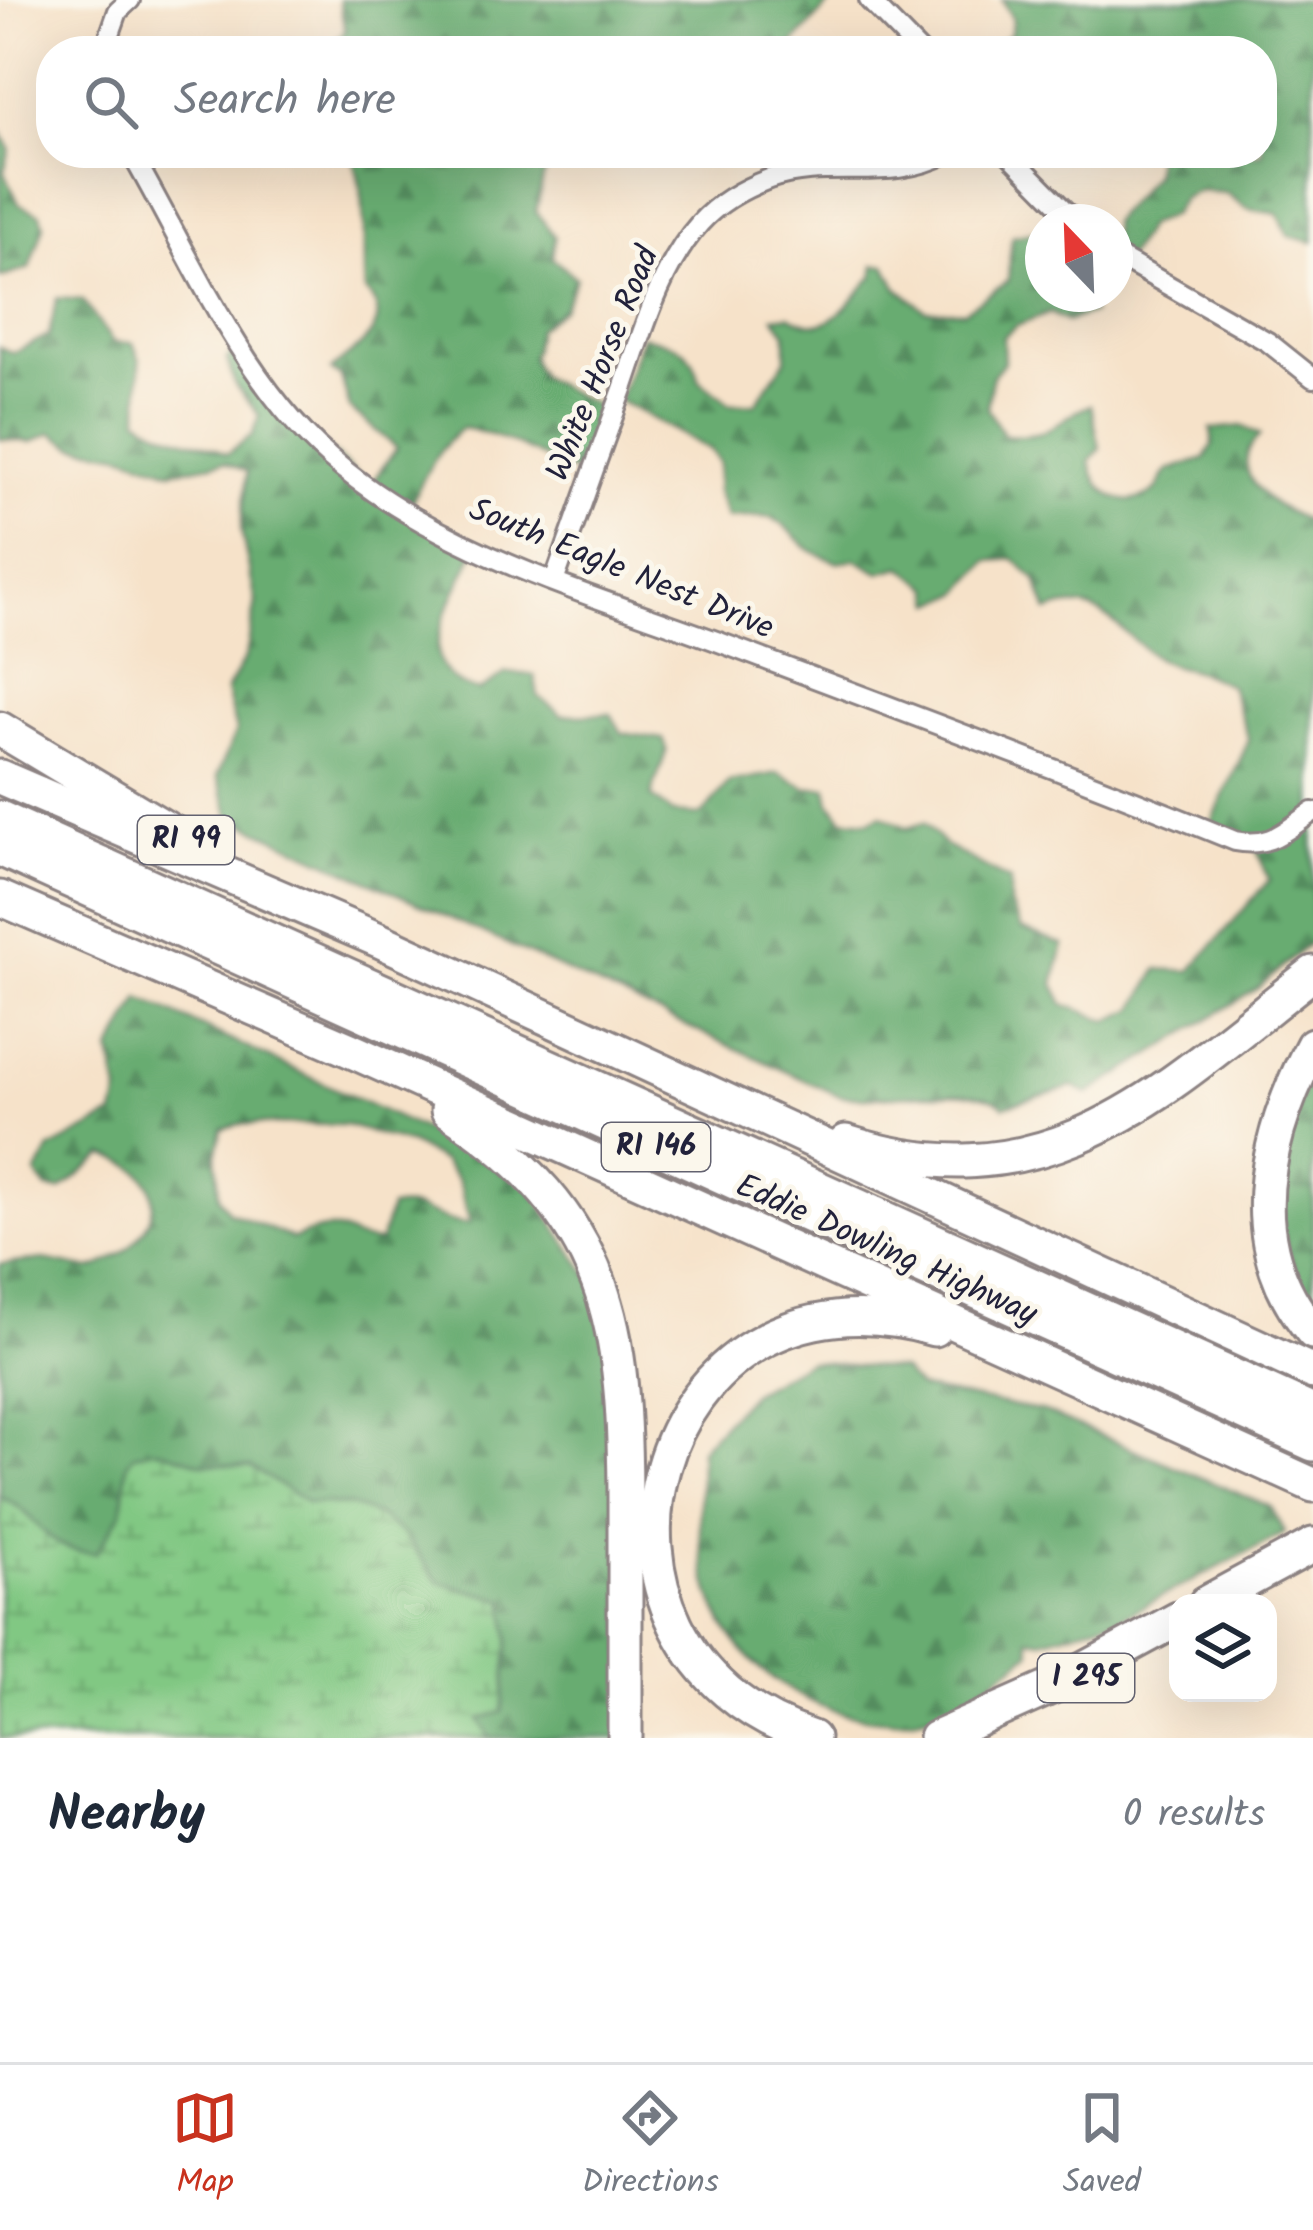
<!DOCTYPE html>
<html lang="en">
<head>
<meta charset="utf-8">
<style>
  :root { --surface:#fff; --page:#f6f6f7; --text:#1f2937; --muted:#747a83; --line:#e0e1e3; --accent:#c8321e }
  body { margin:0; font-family:Kalam,sans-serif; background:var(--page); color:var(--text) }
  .controls { position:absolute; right:36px; bottom:36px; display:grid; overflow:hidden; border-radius:24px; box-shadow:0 12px 48px #0002 }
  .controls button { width:108px; height:108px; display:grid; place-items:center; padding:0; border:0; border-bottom:3px solid var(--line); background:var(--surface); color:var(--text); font:60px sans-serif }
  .compass { position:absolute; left:1025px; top:204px; width:108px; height:108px; border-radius:50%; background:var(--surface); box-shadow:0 12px 48px #0002; rotate:337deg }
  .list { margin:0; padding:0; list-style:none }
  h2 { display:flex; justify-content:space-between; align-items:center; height:156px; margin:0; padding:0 48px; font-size:51px }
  h2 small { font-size:39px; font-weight:400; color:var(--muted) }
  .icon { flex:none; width:66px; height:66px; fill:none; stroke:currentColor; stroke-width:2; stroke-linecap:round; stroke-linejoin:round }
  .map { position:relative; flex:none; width:1313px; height:1738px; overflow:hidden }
  .search { position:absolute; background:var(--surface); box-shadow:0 12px 48px #0002; left:36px; right:36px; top:36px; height:132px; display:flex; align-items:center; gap:30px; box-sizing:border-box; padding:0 42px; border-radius:48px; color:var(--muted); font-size:45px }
  .sheet { height:324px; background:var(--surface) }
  nav { display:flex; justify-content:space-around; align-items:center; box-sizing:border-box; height:168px; border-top:3px solid var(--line); background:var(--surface); font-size:33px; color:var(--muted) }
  nav a { display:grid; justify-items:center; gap:6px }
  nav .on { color:var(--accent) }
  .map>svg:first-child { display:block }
  .forest { fill:url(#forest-firs); stroke:#456756; stroke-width:3; fill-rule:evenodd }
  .wetland { fill:url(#wetland-marsh); stroke:#52755f; stroke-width:3 }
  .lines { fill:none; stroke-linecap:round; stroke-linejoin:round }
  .minor-casing { stroke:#8c8282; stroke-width:24 }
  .motorway-casing { stroke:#8c8282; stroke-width:39 }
  .minor { stroke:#fff; stroke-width:18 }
  .motorway { stroke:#fff; stroke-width:33 }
  .labels { text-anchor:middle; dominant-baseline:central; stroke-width:10; stroke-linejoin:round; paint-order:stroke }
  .shield { fill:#fbf7ec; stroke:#636270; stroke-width:3 }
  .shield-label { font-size:30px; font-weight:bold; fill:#22223b }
  .street-label { font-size:33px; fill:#22223b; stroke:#fbf7ec }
</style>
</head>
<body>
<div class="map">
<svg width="1313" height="1738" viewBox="0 0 1313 1738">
  <defs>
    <pattern id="forest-firs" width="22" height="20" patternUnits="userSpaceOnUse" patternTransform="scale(3)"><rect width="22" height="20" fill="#68ac71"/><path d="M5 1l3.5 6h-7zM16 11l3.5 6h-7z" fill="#558c5e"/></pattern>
    <pattern id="wetland-marsh" width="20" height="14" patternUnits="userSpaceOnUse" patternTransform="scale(3)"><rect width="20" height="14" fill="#81c883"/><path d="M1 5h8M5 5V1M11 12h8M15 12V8" fill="none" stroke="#69a26c"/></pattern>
  </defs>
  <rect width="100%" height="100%" fill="#fbf7ec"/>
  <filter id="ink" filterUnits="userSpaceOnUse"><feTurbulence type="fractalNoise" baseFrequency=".00833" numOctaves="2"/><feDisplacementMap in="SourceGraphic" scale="24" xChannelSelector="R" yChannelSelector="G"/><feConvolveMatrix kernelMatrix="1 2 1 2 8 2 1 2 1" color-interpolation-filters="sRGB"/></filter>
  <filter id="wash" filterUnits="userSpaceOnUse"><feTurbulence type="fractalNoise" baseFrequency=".004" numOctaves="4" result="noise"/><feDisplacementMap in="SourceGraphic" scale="48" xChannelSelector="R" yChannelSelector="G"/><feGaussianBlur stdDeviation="2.7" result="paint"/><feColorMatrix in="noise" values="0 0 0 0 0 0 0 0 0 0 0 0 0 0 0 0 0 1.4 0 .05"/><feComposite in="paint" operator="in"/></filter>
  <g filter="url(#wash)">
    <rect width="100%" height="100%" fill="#f6e2c9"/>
    <g class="forest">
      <polygon points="339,0 833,0 787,51 313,51 335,43 345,30"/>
      <polygon points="1002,0 1313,0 1313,242 1289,236 1278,214 1248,209 1226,193 1198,191 1183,198 1171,215 1148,225 1125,260 1115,258 1111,222 1154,174 1155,153 1262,153 1262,51 1055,51 1042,38 1019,41 1006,51 1003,40 1011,33 1012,18"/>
      <polygon points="0,130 10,149 4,171 19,204 41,214 44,225 30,268 0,278"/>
      <path d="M338,153H576L555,156L544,173L536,212L555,237L552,258L576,278L563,308L538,328L531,358L539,376L611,413L587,478C546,461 505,434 462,428C436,449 422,481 408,510L476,549C455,599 400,671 479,691L506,673L534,675L538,696L562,715L611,714L622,733L663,739L667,749L651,796L673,813L702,815L729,782L778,773L808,788L827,787L830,802L843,819L869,821L881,815L908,828L924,823L946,846L1010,881V904L1021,929L1064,945L1054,984L1064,1004L1108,1021L1135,1009L1158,969L1191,971L1269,880L1254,843L1209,828L1249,740L1230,686C1210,675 1198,671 1178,667C1129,657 1109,584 1048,612L1036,580L1014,559L988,561L960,594L934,603L931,588L902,567L880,573L855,559L838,563C827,557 813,554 804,545C772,512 774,516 727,518L717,491L719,462L710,450L618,400L642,336C674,344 692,345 699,380L730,404L756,403L786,359V333L774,317L790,315C829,341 846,304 873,277L875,265H886L897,287L925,310L964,311L1008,281L1012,236L1043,230V294H1086L1092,313L1067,322L1050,313L1016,326L1003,337L1004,362L992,377L987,408L1004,435C1055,440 1050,421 1091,405L1100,449L1090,461C1094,493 1127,514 1156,490C1161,485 1161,477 1167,472C1175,465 1195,463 1205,459L1213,444L1211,429L1242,426L1260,435C1219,475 1281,514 1313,522V940L1258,988L1088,1094L1073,1087L1004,1106C978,1080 878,1104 838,1095L231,818L217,776L236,731L226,691L246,656L256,602L241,530L247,472L225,462L171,471L122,454L74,446L52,433L32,442L0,439V347L13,353L49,335L57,298L82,300L113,342L133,343L140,360L139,418C166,439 197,438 227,454L252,435L259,415L235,385L227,359L241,342L289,416L370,485L397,448L350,409L341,377L331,370C357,347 399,324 365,291C361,245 370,199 351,154Z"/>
      <path d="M140,998L478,1155L513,1180L521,1175L610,1307L627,1738H490L478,1718L505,1600L438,1582L405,1536L349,1505L308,1503L250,1467L202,1463L155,1449L127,1464L122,1512L97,1553C40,1552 42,1513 0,1497V1264L44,1260L91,1269C155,1248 185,1174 104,1155L60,1191L47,1189L36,1174L50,1149L114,1115L119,1092L111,1052ZM239,1124L346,1125L411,1144L443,1162L458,1181L470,1223C442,1226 422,1200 390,1208L380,1242C336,1241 349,1215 293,1239L229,1212L219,1197L216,1155L222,1129Z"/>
      <polygon points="1313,1059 1313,1328 1271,1196"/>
      <path d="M808,1361L902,1370L918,1388L1045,1412L1271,1507L1285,1533L1122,1617L1043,1640L1029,1638L1031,1652C994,1680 950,1718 901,1720C830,1724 749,1679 718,1613C694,1563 700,1502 700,1449L751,1393Z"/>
    </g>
    <path class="wetland" d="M155,1449L202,1463L250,1467L308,1503L349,1505L377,1515L405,1536L439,1582L505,1600L509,1641L502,1712L479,1719L490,1738H0V1497C42,1514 40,1552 96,1553L122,1512L127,1464L133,1455Z"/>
  </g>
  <g filter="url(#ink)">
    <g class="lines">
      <defs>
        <g id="minor">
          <polyline points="869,0 919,51"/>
          <polyline points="104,51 118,11 130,0"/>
          <path d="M131,153C192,258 245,390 342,468C449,555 592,595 719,642C891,707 1064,771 1235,841C1271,848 1284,831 1313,812"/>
          <polyline points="1008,153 1076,222"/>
          <polyline points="1115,255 1268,342 1313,378"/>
          <path d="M555,579C577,516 600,452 623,389C642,334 660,268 700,223C719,202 742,189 769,179C829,158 890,184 947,153"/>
        </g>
        <g id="motorway">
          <polyline points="0,729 175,834"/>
          <polyline points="0,777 379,940 1313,1372"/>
          <polyline points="0,818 1313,1412"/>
          <polyline points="0,849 1313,1444"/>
          <polyline points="0,898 350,1050 1313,1485"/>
          <path d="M1313,1045C1264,1137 1239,1245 1313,1332"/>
          <path d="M448,1110C612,1217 625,1327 625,1507C625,1584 625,1661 625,1738"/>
          <path d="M846,1142C1051,1208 1164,1089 1313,973"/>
          <polyline points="1206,1603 1313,1545"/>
          <path d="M812,1738C539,1649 647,1245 934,1329"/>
          <polyline points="936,1738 1058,1684 1178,1619"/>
        </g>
      </defs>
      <use href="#minor" class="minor-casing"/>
      <use href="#motorway" class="motorway-casing"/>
      <use href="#minor" class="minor"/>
      <use href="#motorway" class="motorway"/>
    </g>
  </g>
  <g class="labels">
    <g class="shield">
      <rect x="138" y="816" width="96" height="48" rx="9"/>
      <rect x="602" y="1123" width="108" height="48" rx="9"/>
      <rect x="1038" y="1654" width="96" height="48" rx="9"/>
    </g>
    <g class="shield-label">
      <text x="186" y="840">RI 99</text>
      <text x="656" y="1147">RI 146</text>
      <text x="1086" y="1678">I 295</text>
    </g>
    <g class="street-label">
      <text transform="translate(604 364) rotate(-68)">White Horse Road</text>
      <text transform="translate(621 570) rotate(22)">South Eagle Nest Drive</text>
      <text transform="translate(886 1251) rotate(24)">Eddie Dowling Highway</text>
    </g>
  </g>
</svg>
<div class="controls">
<button><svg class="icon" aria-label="layers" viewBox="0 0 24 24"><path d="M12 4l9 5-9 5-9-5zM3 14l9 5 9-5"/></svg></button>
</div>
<svg class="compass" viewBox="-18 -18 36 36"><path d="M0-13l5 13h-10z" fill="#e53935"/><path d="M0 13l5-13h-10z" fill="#747a83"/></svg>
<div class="search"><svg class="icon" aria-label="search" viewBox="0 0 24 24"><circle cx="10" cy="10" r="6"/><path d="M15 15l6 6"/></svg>Search here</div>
</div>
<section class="sheet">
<h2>Nearby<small>0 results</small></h2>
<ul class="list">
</ul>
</section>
<nav>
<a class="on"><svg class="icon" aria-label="map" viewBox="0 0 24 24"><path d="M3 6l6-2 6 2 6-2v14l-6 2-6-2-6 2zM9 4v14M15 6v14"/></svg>Map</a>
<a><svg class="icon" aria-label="directions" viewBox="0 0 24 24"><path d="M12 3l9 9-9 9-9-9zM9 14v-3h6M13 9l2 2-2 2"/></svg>Directions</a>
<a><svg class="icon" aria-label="saved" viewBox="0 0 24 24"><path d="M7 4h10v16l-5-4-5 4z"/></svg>Saved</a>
</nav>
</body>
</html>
